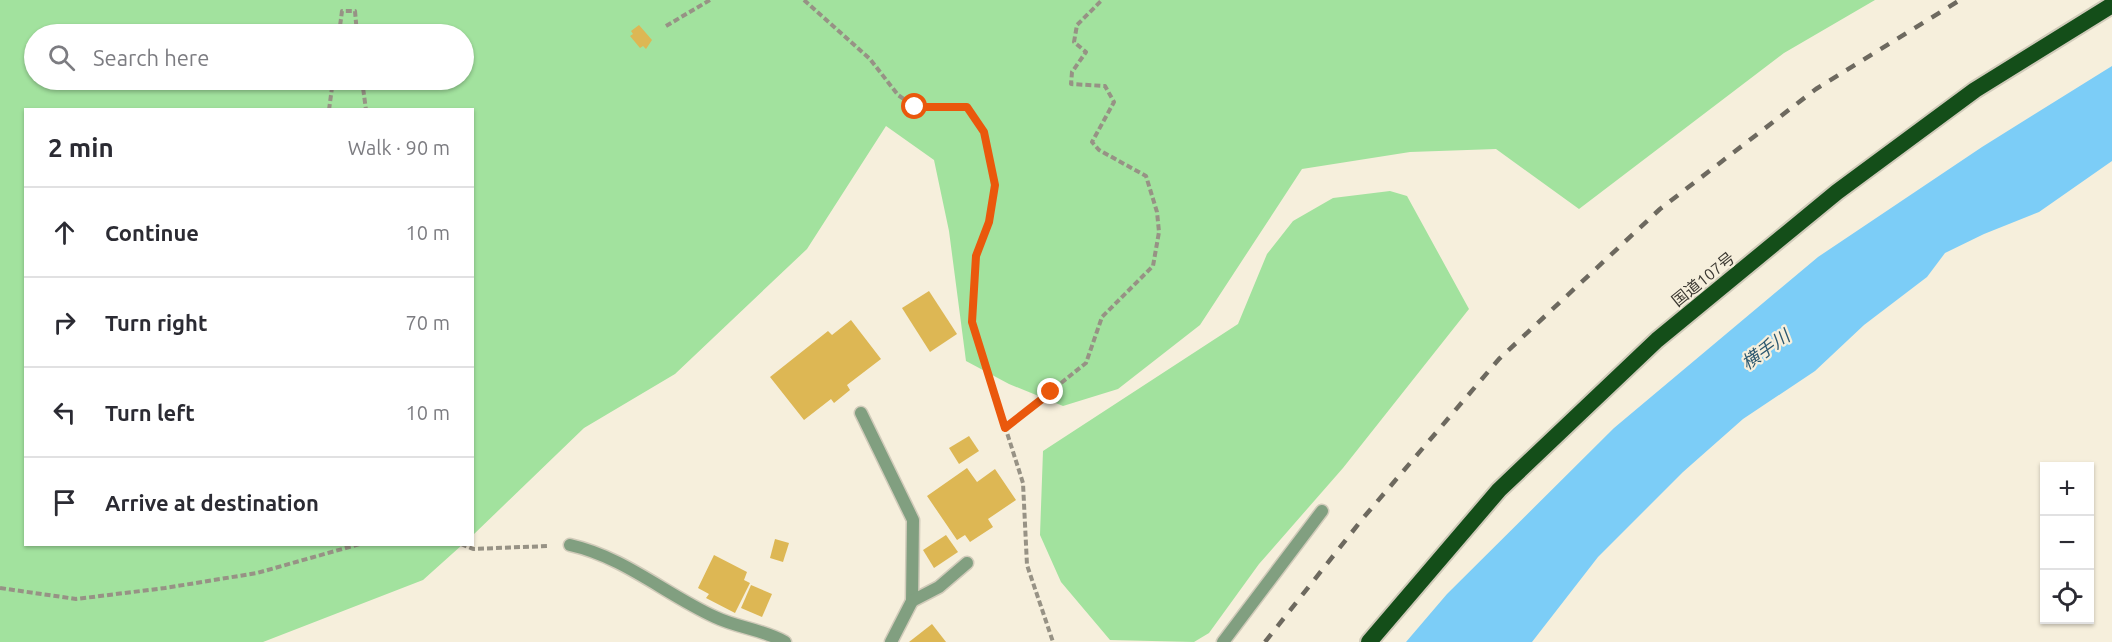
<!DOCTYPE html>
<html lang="en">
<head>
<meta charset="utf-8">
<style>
  :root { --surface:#fff; --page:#f7f7f7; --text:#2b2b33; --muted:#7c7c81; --line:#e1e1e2 }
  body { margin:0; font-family:Ubuntu,"Noto Sans JP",sans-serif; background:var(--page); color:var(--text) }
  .controls { position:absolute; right:18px; bottom:18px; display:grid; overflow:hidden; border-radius:0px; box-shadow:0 2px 4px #0004 }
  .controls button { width:54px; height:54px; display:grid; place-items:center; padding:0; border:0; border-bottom:2px solid var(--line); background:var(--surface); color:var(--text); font:30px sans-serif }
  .stop { position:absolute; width:18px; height:18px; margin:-14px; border:4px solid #ea580c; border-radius:50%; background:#fff }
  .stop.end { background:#ea580c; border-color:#fff; box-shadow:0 2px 6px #0008 }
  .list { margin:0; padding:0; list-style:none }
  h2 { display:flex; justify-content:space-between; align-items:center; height:78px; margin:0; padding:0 24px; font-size:26px }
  h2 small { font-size:20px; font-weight:400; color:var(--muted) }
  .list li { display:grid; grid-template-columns:39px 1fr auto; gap:18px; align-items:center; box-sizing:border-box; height:90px; padding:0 24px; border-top:2px solid var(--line) }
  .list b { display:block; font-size:22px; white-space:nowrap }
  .list em { font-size:20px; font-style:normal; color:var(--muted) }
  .icon { flex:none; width:33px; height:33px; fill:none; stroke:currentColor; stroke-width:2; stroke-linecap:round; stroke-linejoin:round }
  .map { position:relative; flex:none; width:2112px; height:642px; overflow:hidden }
  .search { position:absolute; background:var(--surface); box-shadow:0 2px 4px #0004; left:24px; top:24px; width:450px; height:66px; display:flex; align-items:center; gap:15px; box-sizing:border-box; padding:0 21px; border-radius:33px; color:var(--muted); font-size:22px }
  .panel { position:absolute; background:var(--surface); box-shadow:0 2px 4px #0004; left:24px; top:108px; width:450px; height:438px; border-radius:0px }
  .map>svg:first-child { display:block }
  .green { fill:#a2e29e; fill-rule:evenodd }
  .water { fill:#7ccdf7 }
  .building { fill:#ddb754 }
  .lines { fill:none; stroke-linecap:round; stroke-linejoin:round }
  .minor-casing { stroke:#d1cbba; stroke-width:15 }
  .trunk-casing { stroke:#d1cbba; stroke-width:20 }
  .path { stroke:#979285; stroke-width:4; stroke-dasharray:6 3; stroke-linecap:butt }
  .minor { stroke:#819f80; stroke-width:12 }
  .trunk { stroke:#144e19; stroke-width:16 }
  .rail { stroke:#6d695f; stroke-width:4.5; stroke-dasharray:10 10; stroke-linecap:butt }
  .route { stroke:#ea580c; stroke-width:8 }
  .labels { text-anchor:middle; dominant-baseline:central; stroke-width:4.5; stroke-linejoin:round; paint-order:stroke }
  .street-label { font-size:16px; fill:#3c3932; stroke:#f6efdc }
  .water-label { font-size:18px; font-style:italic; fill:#2d5970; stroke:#f6efdc }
</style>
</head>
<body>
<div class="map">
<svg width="2112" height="642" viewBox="0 0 2112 642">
  <rect width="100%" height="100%" fill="#f6efdc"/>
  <g class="green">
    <path d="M0,0H1875L1784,53L1579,209L1496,149L1410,152L1302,169L1200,325L1118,389L1063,406L1009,384L966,361L949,231L934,160L886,126L807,249L675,374L584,428L473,535L472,110H26V544L462,545L423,580L263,642H0ZM34,34H464V80H34Z"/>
    <polygon points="1390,191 1407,196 1469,309 1343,468 1259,564 1209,633 1194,642 1110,640 1061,582 1040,535 1043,451 1238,324 1267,254 1293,221 1333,198"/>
  </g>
  <polygon class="water" points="2112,66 2112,161 2039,212 1984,234 1945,253 1927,277 1864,325 1815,371 1743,419 1683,472 1598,557 1532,642 1406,642 1447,594 1614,428 1818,257 1982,147"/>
  <g class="building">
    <polygon points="639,25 652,40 646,49 643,46 640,48 630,36 633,34 631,31"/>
    <polygon points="929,291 957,334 930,352 902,308"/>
    <polygon points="851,320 881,359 847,385 850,390 834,403 831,399 804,420 770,377 828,331 832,335"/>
    <polygon points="969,436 979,451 959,464 949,448"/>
    <polygon points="967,468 977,482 995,469 1016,500 988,519 993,527 970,542 965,535 957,540 927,496"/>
    <polygon points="946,535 958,552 934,568 923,550"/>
    <polygon points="775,539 789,543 783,562 770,558"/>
    <polygon points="714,555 747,572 744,580 750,583 735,613 706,598 709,594 698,588"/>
    <polygon points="751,585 772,594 762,617 741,608"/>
    <polygon points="932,624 946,642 909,642"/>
  </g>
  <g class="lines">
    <defs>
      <g id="minor">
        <polyline points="861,413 913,520 912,601 891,642"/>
        <path d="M570,545C624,557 665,594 715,617C738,628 762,629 785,642"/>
        <polyline points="912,601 939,587 967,563"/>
        <polyline points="1223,642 1322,511"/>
      </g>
      <polyline id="trunk" points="1369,642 1499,490 1657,340 1837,192 1975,90 2112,5"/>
    </defs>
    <use href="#minor" class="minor-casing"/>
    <use href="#trunk" class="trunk-casing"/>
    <g class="path">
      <polyline points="804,0 870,59 898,95 915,107 967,107 984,132 995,185 989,222 976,256 972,323 1023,483 1027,565 1053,642"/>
      <polyline points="666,26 710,0"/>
      <polyline points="339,34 342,11 355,11 357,34"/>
      <polyline points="362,80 366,110"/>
      <polyline points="329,110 333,80"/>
      <polyline points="1005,428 1086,363 1102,317 1153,266 1159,232 1157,212 1146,176 1099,150 1092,142 1114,102 1105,86 1071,84 1072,72 1086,52 1074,42 1077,25 1102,0"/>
      <polyline points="461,544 473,549 548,546"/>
      <polyline points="0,588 76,599 165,588 257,573 360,544"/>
    </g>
    <use href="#minor" class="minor"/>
    <use href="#trunk" class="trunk"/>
    <polyline class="rail" points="1265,642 1364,517 1499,359 1660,209 1816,89 1960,0"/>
  </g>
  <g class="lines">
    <polyline class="route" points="915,107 967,107 984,132 995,185 989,222 976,256 972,322 1005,428 1051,392"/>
  </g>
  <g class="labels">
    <g class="street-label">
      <text transform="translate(1703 279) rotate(-39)">国道107号</text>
    </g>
    <g class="water-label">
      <text transform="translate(1765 349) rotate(-35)">横手川</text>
    </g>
  </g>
</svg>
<div class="controls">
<button>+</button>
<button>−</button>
<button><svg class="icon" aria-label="locate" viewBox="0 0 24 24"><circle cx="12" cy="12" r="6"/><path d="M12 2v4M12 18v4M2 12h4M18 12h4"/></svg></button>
</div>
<div class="stop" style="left:915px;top:107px"></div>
<div class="stop end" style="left:1051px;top:392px"></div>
<div class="search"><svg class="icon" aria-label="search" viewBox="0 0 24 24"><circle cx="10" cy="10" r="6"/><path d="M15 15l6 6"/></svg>Search here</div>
<section class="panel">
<h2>2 min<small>Walk · 90 m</small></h2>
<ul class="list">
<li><svg class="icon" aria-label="ahead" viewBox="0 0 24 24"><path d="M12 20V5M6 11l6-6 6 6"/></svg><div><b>Continue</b></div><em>10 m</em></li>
<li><svg class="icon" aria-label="right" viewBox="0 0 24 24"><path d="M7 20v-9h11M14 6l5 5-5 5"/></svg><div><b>Turn right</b></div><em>70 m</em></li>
<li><svg class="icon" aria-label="left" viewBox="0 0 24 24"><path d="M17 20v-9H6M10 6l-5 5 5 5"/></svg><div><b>Turn left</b></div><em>10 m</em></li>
<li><svg class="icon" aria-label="arrive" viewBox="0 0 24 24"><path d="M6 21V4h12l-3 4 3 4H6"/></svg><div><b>Arrive at destination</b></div></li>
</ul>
</section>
</div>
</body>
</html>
